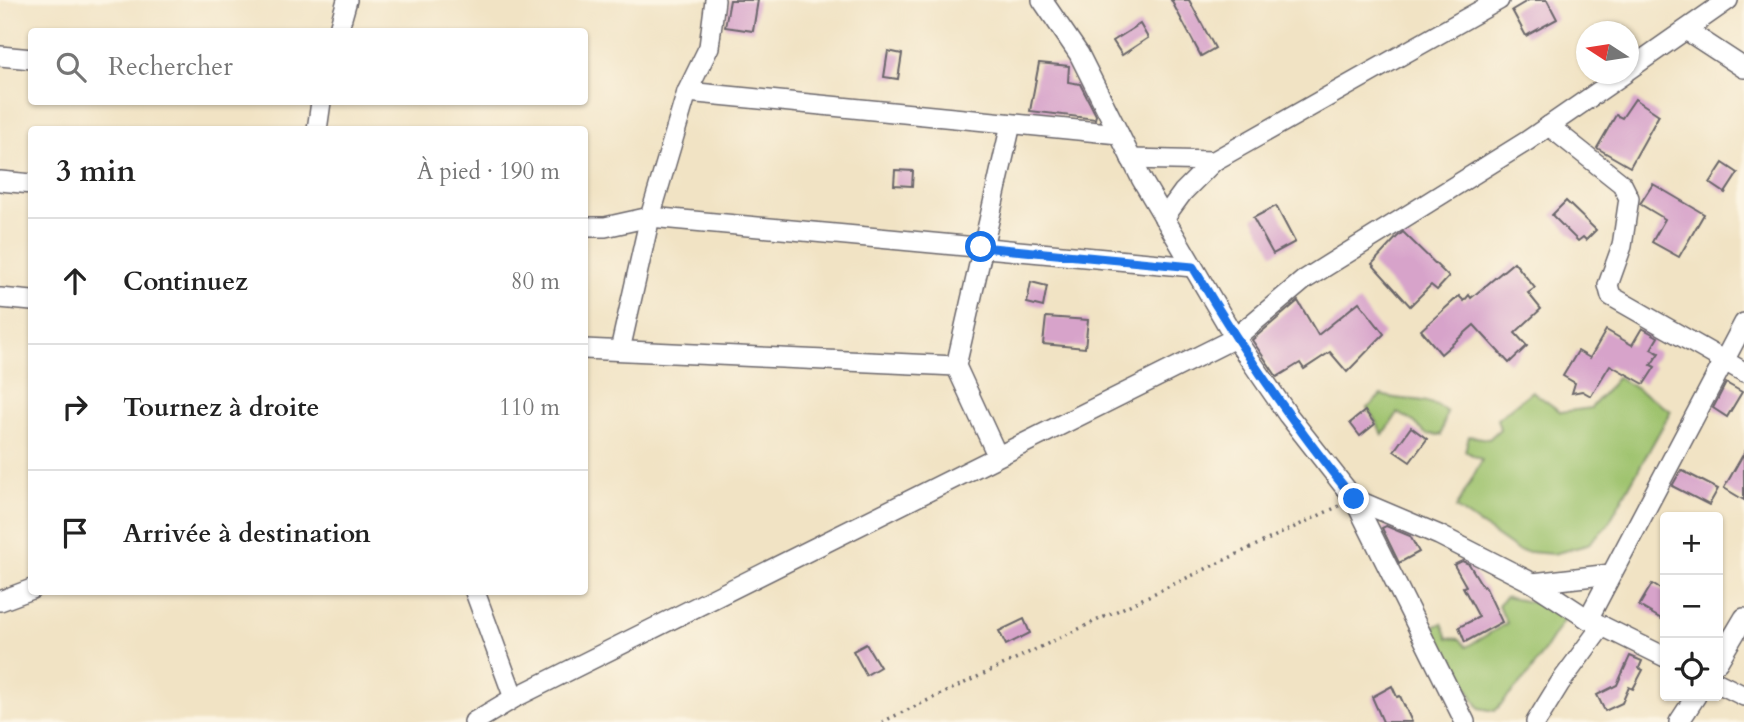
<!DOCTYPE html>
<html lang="fr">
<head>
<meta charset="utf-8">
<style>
  :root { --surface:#fff; --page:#f2f2f2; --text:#222; --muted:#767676; --line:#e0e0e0 }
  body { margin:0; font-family:Cardo,serif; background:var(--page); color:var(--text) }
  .controls { position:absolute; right:21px; bottom:21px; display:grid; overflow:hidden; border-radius:7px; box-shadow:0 2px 5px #0004 }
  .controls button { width:63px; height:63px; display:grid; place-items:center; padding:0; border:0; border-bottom:2px solid var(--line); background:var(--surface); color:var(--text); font:35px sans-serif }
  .compass { position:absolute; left:1576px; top:21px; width:63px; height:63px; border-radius:50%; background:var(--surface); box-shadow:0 2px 5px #0004; rotate:282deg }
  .stop { position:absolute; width:21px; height:21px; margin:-16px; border:5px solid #1a73e8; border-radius:50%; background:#fff }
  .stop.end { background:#1a73e8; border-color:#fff; box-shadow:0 2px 7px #0008 }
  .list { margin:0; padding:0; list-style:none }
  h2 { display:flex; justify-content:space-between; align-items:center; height:91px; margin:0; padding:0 28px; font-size:30px }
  h2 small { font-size:23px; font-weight:400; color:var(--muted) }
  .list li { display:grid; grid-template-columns:46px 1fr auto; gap:21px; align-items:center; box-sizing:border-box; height:126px; padding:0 28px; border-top:2px solid var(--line) }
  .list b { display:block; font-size:26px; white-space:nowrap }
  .list em { font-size:23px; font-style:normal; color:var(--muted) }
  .icon { flex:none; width:38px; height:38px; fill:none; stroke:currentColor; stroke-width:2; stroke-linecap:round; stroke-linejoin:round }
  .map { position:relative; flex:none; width:1744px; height:722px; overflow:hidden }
  .search { position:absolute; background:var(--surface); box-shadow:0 2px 5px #0004; left:28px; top:28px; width:560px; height:77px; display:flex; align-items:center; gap:18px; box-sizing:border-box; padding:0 24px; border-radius:7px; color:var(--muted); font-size:26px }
  .panel { position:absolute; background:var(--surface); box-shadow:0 2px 5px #0004; left:28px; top:126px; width:560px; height:469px; border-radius:7px }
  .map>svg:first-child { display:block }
  .green { fill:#9fc36e; stroke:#607254; stroke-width:2 }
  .building { fill:#d7a3ca }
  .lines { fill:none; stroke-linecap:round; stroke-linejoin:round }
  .minor-casing { stroke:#6a666b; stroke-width:22 }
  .path { stroke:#6a666b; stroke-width:3.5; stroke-dasharray:2 5; stroke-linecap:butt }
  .minor { stroke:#fff; stroke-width:19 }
  .route { stroke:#1a73e8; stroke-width:9 }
</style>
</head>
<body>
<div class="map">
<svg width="1744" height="722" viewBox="0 0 1744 722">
  <rect width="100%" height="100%" fill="#fcf5e5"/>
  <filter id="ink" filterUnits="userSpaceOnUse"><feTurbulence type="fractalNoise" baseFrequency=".0143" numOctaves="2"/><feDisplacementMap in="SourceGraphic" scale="14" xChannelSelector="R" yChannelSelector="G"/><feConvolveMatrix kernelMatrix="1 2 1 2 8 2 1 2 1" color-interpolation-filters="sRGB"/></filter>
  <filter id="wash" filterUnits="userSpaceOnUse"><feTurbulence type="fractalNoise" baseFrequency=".00686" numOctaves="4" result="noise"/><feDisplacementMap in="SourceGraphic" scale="28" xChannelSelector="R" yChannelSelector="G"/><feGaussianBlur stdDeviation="1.57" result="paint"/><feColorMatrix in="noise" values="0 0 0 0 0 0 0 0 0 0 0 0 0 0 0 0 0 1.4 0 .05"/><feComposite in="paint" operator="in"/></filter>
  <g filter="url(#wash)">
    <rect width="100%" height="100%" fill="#f1e3c4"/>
    <g class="green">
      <polygon points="1618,377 1671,411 1607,526 1587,545 1553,554 1518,551 1456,508 1482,460 1465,451 1469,436 1489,439 1500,429 1497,419 1532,391 1561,412 1591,408"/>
      <path d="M1381,395C1410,404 1419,393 1447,412L1441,435L1426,434L1414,422L1398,413L1383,435L1368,408Z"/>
      <polygon points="1505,597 1570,610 1529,674 1495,711 1479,708 1455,665 1449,665 1429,629 1442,623 1448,638 1460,639 1466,647 1507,623 1498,605"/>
    </g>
    <g id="blocks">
      <g class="building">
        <polygon points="730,0 758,0 753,31 725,27"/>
        <polygon points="1171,0 1189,0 1215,48 1201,56"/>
        <polygon points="1529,0 1547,0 1557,19 1526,36 1512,10"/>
        <polygon points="1140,24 1148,38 1122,55 1113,41"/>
        <polygon points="888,51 902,54 898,79 884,77"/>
        <polygon points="1039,63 1069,66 1068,82 1080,84 1096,115 1095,119 1030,111"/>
        <polygon points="1635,99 1659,115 1630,167 1597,148 1616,115 1622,118"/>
        <polygon points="1723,163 1738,173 1725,193 1710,183"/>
        <polygon points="895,170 913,171 912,186 894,185"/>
        <polygon points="1653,184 1704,214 1679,257 1652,242 1665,219 1640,204"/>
        <polygon points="1566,201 1596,230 1586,240 1583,237 1578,241 1552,215"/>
        <polygon points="1276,206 1295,242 1273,254 1253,218"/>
        <polygon points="1403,232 1449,277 1437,290 1431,285 1410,306 1372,264 1397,237"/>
        <polygon points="1514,262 1535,288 1528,293 1541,309 1515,333 1527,346 1509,363 1474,325 1441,354 1421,330 1459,296 1464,301 1469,295 1471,298"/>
        <polygon points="1031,282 1047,286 1043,307 1027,303"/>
        <polygon points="1298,301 1318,335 1359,302 1384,334 1347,372 1330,352 1304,369 1300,363 1277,377 1252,340"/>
        <polygon points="1046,317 1088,320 1085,348 1043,344"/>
        <polygon points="1642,328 1658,337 1651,349 1659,353 1651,365 1655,367 1644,384 1610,365 1591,396 1582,391 1572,393 1575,383 1563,376 1578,351 1590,358 1606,330 1632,345"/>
        <polygon points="1726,383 1742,392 1727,417 1713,408"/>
        <polygon points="1365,411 1375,424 1360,436 1350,423"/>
        <polygon points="1411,427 1427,439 1410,462 1394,451"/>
        <polygon points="1744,453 1744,500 1724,488"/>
        <polygon points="1681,470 1718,489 1709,505 1672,486"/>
        <polygon points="1386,526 1410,536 1419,552 1399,563 1382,528"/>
        <polygon points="1462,561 1469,564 1483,587 1485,586 1502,622 1465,642 1459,627 1479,617 1463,587 1466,586 1454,565"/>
        <polygon points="1652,584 1665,592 1665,621 1639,606"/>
        <polygon points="1024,619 1030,633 1006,645 999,631"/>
        <polygon points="866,644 880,667 866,675 853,651"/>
        <polygon points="1630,656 1642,661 1639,668 1643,670 1633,689 1629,687 1622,703 1605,711 1597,695 1617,685"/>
        <polygon points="1392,686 1397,697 1400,696 1412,722 1383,722 1372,697"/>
      </g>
    </g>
  </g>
  <g filter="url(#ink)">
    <use href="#blocks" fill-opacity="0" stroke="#6a666b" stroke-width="2"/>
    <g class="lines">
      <defs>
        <g id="minor">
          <polyline points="1042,0 1079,54 1142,180 1235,338 1288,415 1354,499 1465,722"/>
          <polyline points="1686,30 1744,68"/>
          <polyline points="338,32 347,0"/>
          <polyline points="0,56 32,59"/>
          <polyline points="1628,70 1728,0"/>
          <polyline points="687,92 1119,134"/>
          <polyline points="1549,126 1622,184 1629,198 1622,246 1608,285 1611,296 1744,372"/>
          <polyline points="317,130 321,102"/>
          <polyline points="1131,159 1214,161"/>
          <polyline points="0,181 32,184"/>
          <polyline points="1164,218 1183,192 1214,161 1499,0"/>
          <polyline points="584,227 605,227 650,217 1193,267"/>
          <polyline points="0,298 32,301"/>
          <polyline points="584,349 956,366"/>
          <polyline points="620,350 650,217 687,92 709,47 715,0"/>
          <polyline points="997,455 956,366 1011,124"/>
          <polyline points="1354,499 1439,535 1533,583 1588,619 1665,657"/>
          <polyline points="1533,583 1611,574"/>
          <polyline points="475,592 514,698"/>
          <polyline points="0,601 32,589"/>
          <polyline points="1588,619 1744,323"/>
          <polyline points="1718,662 1744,618"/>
          <polyline points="1718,683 1744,696"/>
          <polyline points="474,722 514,698 1235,338 1304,280 1527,141 1624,74"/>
          <polyline points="1536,722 1560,683 1602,626"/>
          <polyline points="1679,722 1696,696"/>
        </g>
      </defs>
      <use href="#minor" class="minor-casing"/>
      <polyline class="path" points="882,722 1339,506"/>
      <use href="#minor" class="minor"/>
    </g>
  </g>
  <g class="lines" filter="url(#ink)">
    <path class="route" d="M981,247L1193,267C1241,349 1294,426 1354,499"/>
  </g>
</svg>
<div class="controls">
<button>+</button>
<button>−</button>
<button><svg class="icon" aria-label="locate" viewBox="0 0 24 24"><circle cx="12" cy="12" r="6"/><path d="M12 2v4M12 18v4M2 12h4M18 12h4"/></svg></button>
</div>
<svg class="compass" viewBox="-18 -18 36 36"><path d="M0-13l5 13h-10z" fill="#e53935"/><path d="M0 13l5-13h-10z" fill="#767676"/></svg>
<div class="stop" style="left:981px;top:247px"></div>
<div class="stop end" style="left:1354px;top:499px"></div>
<div class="search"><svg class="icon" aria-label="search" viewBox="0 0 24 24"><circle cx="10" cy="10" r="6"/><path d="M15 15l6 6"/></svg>Rechercher</div>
<section class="panel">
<h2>3 min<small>À pied · 190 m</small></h2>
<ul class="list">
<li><svg class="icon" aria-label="ahead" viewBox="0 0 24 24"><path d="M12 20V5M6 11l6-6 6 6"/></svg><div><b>Continuez</b></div><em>80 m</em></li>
<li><svg class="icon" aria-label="right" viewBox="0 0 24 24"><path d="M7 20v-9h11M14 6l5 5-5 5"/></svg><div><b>Tournez à droite</b></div><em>110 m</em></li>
<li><svg class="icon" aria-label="arrive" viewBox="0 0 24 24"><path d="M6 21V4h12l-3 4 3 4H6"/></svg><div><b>Arrivée à destination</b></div></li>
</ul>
</section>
</div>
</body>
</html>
